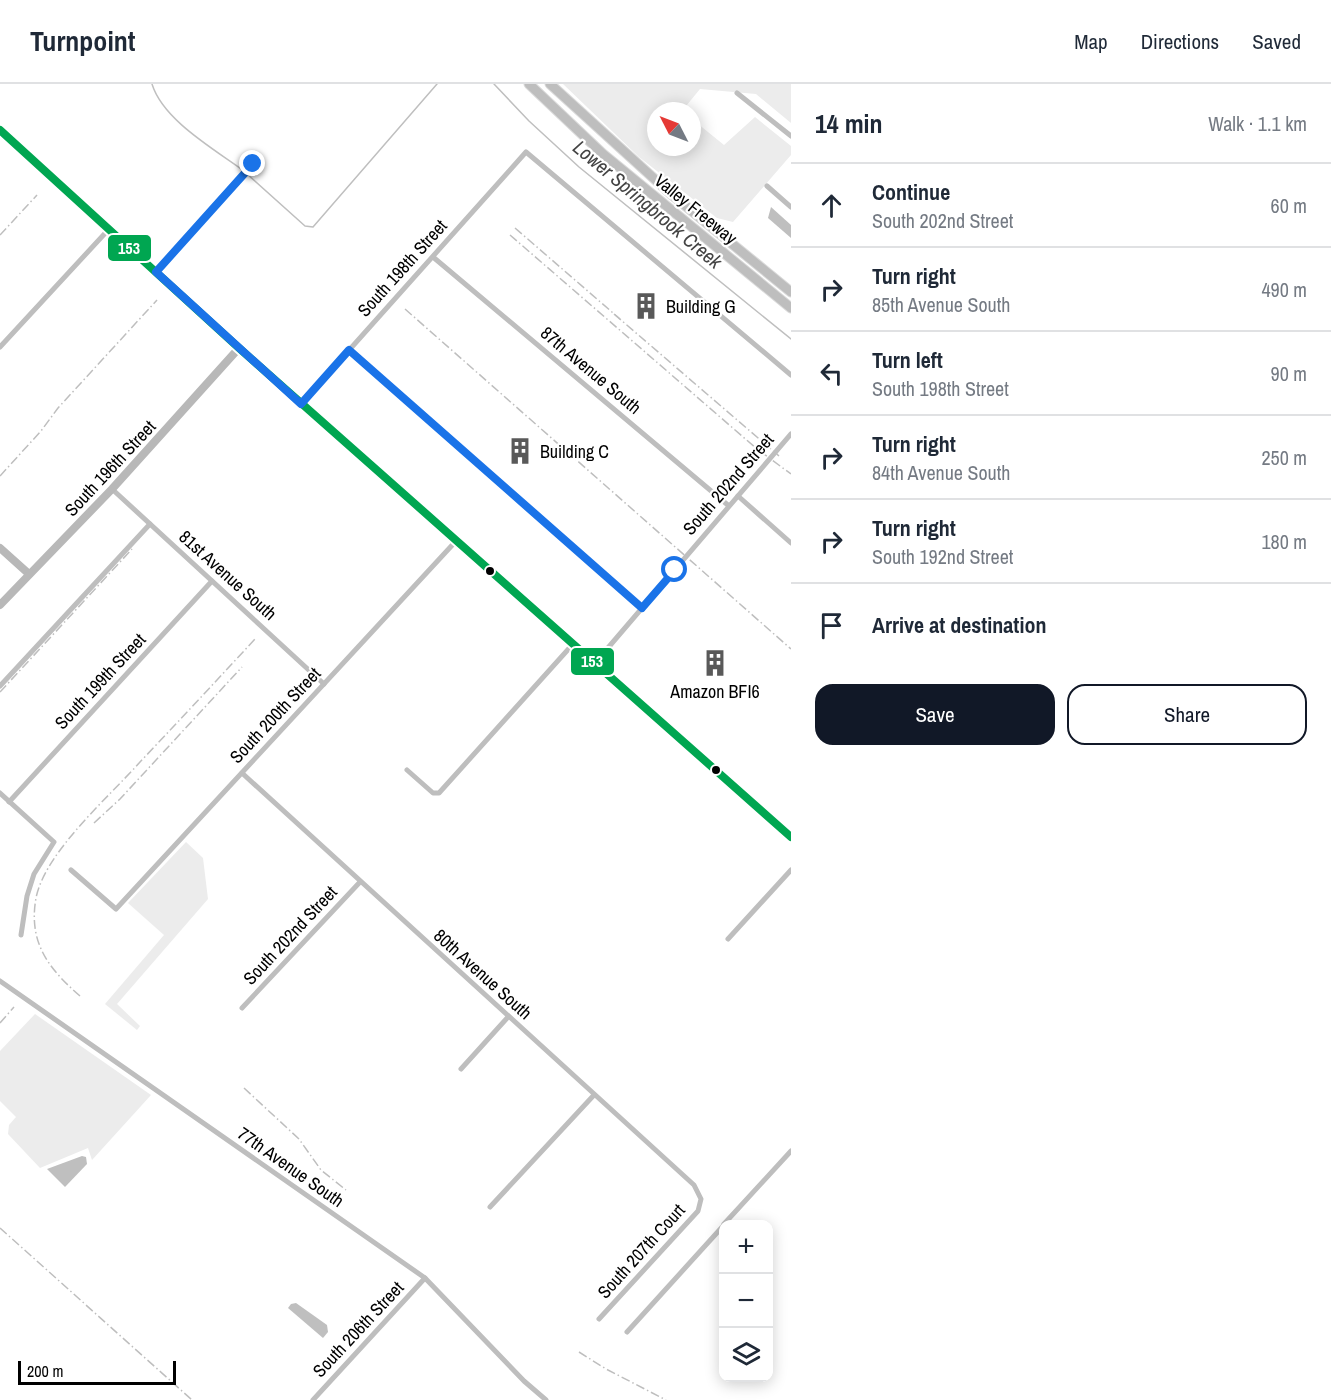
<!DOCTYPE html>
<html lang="en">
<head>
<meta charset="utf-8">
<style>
  :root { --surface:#fff; --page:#f6f6f7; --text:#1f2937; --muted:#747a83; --line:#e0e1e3; --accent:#111827 }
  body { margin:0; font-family:"Archivo Narrow",sans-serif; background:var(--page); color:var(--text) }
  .controls { position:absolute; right:18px; bottom:18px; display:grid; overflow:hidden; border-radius:12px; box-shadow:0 3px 15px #0003 }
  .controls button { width:54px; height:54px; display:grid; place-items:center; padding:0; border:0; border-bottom:2px solid var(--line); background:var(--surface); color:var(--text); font:30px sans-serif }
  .compass { position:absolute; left:647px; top:18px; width:54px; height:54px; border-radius:50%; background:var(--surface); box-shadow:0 3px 15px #0003; rotate:312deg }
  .scale { position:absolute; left:18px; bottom:15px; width:158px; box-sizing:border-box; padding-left:6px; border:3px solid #000; border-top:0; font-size:16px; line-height:21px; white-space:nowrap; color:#000; -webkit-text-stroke:4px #fff; paint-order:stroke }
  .stop { position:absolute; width:18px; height:18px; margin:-14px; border:4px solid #1a73e8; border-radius:50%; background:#fff }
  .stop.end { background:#1a73e8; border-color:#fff; box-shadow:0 2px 6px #0008 }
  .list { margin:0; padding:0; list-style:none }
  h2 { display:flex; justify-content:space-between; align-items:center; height:78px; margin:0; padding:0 24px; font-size:26px }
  h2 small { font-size:20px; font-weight:400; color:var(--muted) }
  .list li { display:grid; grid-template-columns:39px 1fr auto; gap:18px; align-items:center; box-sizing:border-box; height:84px; padding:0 24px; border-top:2px solid var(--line) }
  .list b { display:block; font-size:22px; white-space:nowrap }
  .list p { margin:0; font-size:20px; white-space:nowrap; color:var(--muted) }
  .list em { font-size:20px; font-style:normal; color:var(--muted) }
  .actions { display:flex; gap:12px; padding:18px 24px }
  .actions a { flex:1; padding:14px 0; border:2px solid var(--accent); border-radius:18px; text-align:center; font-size:21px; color:var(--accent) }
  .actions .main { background:var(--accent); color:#fff }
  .icon { flex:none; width:33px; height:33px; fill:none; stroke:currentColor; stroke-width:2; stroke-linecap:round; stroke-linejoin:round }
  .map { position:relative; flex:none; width:791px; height:1316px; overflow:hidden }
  header { display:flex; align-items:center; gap:36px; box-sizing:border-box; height:84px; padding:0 30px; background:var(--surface); border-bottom:2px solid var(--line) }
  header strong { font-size:28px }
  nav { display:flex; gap:33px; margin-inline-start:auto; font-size:21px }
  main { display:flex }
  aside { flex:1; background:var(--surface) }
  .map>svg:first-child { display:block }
  .green { fill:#ececec }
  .water { fill:#bfbfbf }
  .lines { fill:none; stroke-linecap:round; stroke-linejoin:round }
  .stream { stroke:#bfbfbf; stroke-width:1.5 }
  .highway-casing { stroke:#dbdbdb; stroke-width:11 }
  .street { stroke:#bebebe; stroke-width:5 }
  .secondary { stroke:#b8b8b8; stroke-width:8 }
  .highway { stroke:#bebebe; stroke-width:9 }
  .rail { stroke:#bebebe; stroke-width:1.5; stroke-dasharray:9 3 1.5 3; stroke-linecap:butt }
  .bus-1-casing { stroke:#fff; stroke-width:12 }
  .bus-1 { stroke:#00a651; stroke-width:8 }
  .route { stroke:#1a73e8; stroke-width:8 }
  .bus-dot { fill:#000; stroke:#fff; stroke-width:2 }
  .labels { text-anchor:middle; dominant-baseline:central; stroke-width:4.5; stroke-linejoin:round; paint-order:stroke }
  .street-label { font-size:18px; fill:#000; stroke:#fff }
  .poi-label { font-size:18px; fill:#000; stroke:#fff; text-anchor:start }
  .water-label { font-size:20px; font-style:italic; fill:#444; stroke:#fff }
  .line-badge { stroke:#fff; stroke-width:2 }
  .badge-label { font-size:16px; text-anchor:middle; font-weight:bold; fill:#fff }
</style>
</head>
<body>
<header>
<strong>Turnpoint</strong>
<nav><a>Map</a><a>Directions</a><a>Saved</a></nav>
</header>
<main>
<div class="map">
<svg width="791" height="1316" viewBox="0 0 791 1316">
  <rect width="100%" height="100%" fill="#fff"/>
  <g class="green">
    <polygon points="563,0 791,0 791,39 756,10 700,5 682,27 656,27 656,63 692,63 692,35 724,61 755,33 791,62 791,71 733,138 717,134 639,73"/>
    <polygon points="186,758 203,774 208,815 117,920 140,942 137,946 105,920 164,851 128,819"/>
    <polygon points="35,930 151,1011 92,1076 88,1064 40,1084 8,1050 9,1041 16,1033 0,1017 0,967"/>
  </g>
  <g class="water">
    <polygon points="771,123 791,141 791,154 768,134"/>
    <polygon points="82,1072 86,1073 87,1080 65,1103 47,1085"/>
    <polygon points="296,1219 327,1241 328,1248 323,1254 288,1224 291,1220"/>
  </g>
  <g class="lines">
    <g class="stream">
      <path d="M152,0C163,36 214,65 244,87"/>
      <polyline points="494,0 529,37 579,83 791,255"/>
      <polyline points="247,90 305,142 313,143 437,0"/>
    </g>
    <defs>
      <g id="highway">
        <polyline points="529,0 603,70 791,224"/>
        <polyline points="550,0 671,110 791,208"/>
      </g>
    </defs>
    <use href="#highway" class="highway-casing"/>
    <g class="street">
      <polyline points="737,9 791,52"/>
      <polyline points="767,102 791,123"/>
      <polyline points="433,173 729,422"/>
      <polyline points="156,188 253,80"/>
      <polyline points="0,263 109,145"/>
      <polyline points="349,266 642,524"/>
      <polyline points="301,320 526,68 791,291"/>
      <polyline points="112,405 324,600"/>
      <polyline points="738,412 791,459"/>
      <polyline points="595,579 791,350"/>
      <polyline points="0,602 150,440"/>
      <polyline points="407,686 433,709 439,709 573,560"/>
      <polyline points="242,689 694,1101 701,1115 698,1127 599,1235"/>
      <polyline points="0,709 54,758 34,790 27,812 21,851"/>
      <polyline points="9,718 212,497"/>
      <polyline points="71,786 116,825 456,457"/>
      <polyline points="728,855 791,786"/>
      <polyline points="0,897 425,1194 524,1297 546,1316"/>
      <polyline points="242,924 360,798"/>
      <polyline points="461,985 508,933"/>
      <polyline points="490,1123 594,1011"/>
      <polyline points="724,1140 791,1067"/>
      <polyline points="627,1248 724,1141"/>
      <polyline points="313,1316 425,1194"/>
    </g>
    <g class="secondary">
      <polyline points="0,46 239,264 791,753"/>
      <polyline points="0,464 29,490"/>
      <polyline points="0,521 112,405 239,264"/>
    </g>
    <use href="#highway" class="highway"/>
    <g class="rail">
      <polyline points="515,144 620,235"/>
      <polyline points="0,151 37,111"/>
      <polyline points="510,151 757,365 791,390"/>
      <polyline points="405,225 791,565"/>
      <polyline points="614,230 779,372"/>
      <polyline points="0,392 41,347 58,324 157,216"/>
      <polyline points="0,608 132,465"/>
      <polyline points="94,739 120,715 242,583"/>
      <path d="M80,912C49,885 28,859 36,814C45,768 109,713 140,678C179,637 217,596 255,555"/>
      <polyline points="0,939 14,923"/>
      <polyline points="244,1004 299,1055 321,1086 346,1106"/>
      <polyline points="0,1144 192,1316"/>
      <polyline points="579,1268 606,1285 666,1316"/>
    </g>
    <defs>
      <polyline id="bus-1" points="0,46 239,264 791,753"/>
    </defs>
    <use href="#bus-1" class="bus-1-casing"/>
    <use href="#bus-1" class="bus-1"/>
  </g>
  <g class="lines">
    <polyline class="route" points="253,80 156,188 301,320 349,266 642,524 675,486"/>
  </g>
  <defs>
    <symbol id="building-bare" viewBox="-9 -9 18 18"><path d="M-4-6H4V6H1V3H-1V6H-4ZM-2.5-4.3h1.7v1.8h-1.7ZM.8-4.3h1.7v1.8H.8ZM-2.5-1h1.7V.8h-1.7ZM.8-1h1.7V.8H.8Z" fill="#595959" stroke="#fff" stroke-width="2.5" paint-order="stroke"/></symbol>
  </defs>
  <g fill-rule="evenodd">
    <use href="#building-bare" x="627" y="203" width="38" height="38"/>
    <use href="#building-bare" x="501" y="348" width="38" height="38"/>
    <use href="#building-bare" x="696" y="560" width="38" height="38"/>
  </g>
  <g class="bus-dot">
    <circle cx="490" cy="487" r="5"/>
    <circle cx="716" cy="686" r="5"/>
  </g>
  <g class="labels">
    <g class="street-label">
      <text transform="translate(696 125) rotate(39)">Valley Freeway</text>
      <text transform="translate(402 184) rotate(-48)">South 198th Street</text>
      <text transform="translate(591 286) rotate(40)">87th Avenue South</text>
      <text transform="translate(110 384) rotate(-47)">South 196th Street</text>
      <text transform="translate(728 400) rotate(-49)">South 202nd Street</text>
      <text transform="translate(228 491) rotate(42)">81st Avenue South</text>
      <text transform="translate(100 597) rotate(-47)">South 199th Street</text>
      <text transform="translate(275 631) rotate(-47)">South 200th Street</text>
      <text transform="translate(290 851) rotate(-47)">South 202nd Street</text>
      <text transform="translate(483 890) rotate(42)">80th Avenue South</text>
      <text transform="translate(291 1083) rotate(35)">77th Avenue South</text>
      <text transform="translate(641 1167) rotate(-48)">South 207th Court</text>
      <text transform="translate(358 1245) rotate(-47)">South 206th Street</text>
    </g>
    <g class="poi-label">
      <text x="666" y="222">Building G</text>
      <text x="540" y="367">Building C</text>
      <text x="715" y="607" text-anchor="middle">Amazon BFI6</text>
    </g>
    <g class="water-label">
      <text transform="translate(648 120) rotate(40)">Lower Springbrook Creek</text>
    </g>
  </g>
  <g class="line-badge">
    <rect x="107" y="150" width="45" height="28" rx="6" fill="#00a651"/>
    <rect x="570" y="563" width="45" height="29" rx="6" fill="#00a651"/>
  </g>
  <g class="badge-label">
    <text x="129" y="170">153</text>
    <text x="592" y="583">153</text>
  </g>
</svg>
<div class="controls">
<button>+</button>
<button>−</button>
<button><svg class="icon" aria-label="layers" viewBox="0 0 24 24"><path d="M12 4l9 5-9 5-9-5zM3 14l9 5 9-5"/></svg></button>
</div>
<svg class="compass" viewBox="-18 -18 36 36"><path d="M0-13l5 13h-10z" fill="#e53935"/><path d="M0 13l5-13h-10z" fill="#747a83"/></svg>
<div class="scale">200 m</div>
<div class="stop" style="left:675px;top:486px"></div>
<div class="stop end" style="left:253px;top:80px"></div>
</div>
<aside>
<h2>14 min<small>Walk · 1.1 km</small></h2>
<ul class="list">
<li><svg class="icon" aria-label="ahead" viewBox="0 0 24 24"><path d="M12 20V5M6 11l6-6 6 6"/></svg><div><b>Continue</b><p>South 202nd Street</p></div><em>60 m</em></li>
<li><svg class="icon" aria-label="right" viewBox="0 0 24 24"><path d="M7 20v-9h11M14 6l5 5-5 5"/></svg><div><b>Turn right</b><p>85th Avenue South</p></div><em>490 m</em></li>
<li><svg class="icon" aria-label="left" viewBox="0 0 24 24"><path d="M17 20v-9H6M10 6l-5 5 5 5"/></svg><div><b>Turn left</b><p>South 198th Street</p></div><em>90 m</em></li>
<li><svg class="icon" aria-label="right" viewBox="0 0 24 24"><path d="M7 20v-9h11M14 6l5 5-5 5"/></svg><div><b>Turn right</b><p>84th Avenue South</p></div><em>250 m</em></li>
<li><svg class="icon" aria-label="right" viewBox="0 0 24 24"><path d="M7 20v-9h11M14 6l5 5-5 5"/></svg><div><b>Turn right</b><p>South 192nd Street</p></div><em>180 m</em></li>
<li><svg class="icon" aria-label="arrive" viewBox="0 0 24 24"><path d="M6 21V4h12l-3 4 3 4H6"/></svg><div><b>Arrive at destination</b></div></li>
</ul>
<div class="actions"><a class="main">Save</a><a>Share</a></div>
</aside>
</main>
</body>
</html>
